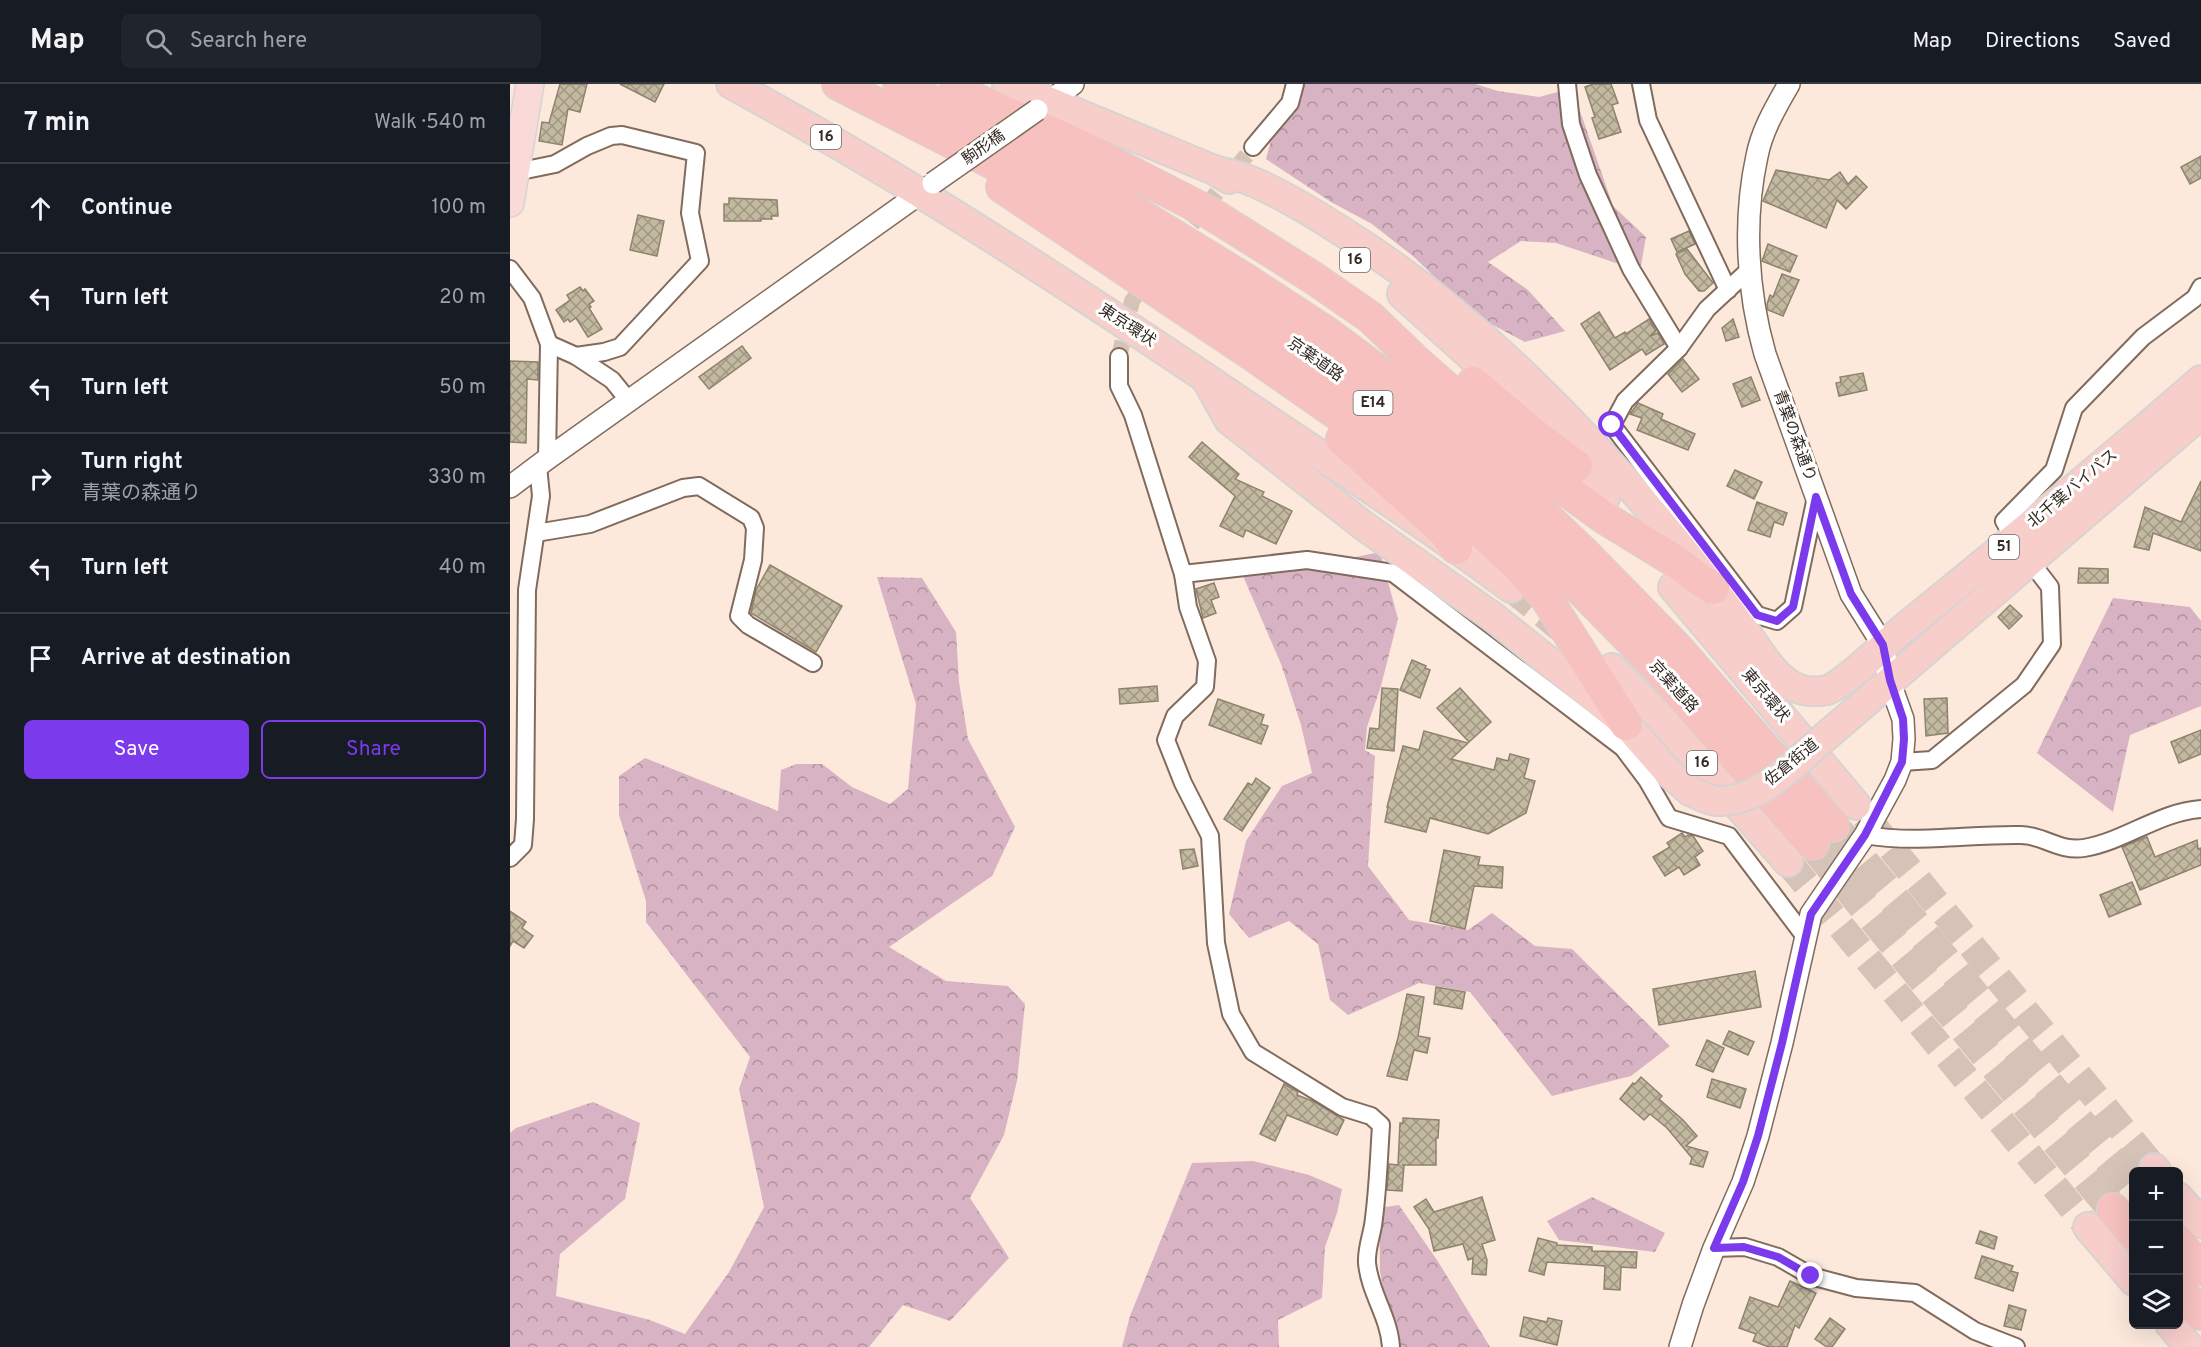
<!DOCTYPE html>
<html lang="en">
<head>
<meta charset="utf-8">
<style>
  :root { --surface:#171b24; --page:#20242c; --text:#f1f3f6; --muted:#9ea1a6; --line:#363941; --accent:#7c3aed }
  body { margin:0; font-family:Overpass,"Noto Sans JP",sans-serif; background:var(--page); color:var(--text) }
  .controls { position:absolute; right:18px; bottom:18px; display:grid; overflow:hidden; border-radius:9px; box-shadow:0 6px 24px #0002 }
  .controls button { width:54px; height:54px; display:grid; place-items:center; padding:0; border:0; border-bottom:2px solid var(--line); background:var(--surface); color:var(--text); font:30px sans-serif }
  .stop { position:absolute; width:18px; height:18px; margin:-14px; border:4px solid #7c3aed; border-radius:50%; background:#fff }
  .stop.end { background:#7c3aed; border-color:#fff; box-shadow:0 2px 6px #0008 }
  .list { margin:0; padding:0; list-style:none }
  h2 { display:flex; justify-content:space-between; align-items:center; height:78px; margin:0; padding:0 24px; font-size:26px }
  h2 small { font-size:20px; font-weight:400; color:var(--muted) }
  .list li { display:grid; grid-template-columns:39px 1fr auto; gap:18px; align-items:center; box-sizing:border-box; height:90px; padding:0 24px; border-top:2px solid var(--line) }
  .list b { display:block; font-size:22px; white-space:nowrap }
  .list p { margin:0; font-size:20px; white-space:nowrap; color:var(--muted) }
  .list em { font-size:20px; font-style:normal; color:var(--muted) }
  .actions { display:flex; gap:12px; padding:18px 24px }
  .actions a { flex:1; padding:14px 0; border:2px solid var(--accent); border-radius:9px; text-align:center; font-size:21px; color:var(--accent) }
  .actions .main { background:var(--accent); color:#fff }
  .icon { flex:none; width:33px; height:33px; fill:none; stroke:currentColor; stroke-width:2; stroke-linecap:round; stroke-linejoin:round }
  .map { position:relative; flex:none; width:1691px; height:1263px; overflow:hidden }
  header { display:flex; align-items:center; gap:36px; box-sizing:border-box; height:84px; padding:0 30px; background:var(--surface); border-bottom:2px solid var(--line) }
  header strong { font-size:28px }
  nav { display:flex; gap:33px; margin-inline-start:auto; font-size:21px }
  .search { width:420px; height:54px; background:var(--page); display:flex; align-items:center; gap:15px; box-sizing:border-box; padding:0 21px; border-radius:9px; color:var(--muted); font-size:22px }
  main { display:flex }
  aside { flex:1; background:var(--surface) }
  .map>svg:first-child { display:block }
  .forest { fill:url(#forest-crowns) }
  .building { fill:url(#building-cross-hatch); stroke:#8d846d; stroke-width:1.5 }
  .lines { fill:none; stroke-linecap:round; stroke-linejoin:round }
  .minor-tunnel { stroke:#d5c3b7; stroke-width:16; stroke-dasharray:16 8; stroke-linecap:butt }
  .trunk-tunnel { stroke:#d5c3b7; stroke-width:28; stroke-dasharray:28 14; stroke-linecap:butt }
  .motorway-tunnel { stroke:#d5c3b7; stroke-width:32; stroke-dasharray:32 16; stroke-linecap:butt }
  .minor-casing { stroke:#806b5c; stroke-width:20 }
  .tertiary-casing { stroke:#806b5c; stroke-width:24 }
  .primary-casing { stroke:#d6d4d3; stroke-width:30 }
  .trunk-casing { stroke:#d6d4d3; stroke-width:32 }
  .motorway-casing { stroke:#d6d4d3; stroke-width:34 }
  .minor { stroke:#fff; stroke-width:16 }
  .tertiary { stroke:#fff; stroke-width:21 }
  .primary { stroke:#fadad8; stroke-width:27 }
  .trunk { stroke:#f8cecb; stroke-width:28 }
  .motorway { stroke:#f6c1be; stroke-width:32 }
  .tertiary-bridge-casing { stroke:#806b5c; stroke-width:24; stroke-linecap:butt }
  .trunk-bridge-casing { stroke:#d6d4d3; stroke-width:32; stroke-linecap:butt }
  .tertiary-bridge { stroke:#fff; stroke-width:21 }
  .trunk-bridge { stroke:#f8cecb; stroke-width:28 }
  .route { stroke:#7c3aed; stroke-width:8 }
  .labels { text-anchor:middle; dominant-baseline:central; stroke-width:6; stroke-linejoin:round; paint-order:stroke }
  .shield { fill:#fff; stroke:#706a65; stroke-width:1.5 }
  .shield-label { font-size:15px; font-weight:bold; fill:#332a23 }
  .street-label { font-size:16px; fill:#332a23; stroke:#fff }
</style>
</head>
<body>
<header>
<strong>Map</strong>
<div class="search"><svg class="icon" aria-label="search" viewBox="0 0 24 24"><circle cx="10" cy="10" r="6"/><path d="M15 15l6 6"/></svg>Search here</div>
<nav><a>Map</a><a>Directions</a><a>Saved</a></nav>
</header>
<main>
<aside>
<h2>7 min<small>Walk · 540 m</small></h2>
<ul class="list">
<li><svg class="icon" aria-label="ahead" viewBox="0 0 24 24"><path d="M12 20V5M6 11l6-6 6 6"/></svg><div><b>Continue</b></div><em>100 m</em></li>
<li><svg class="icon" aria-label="left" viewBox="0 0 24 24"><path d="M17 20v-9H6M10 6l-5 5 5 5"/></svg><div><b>Turn left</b></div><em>20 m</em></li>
<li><svg class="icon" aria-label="left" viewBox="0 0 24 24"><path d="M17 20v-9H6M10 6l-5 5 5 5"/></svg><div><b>Turn left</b></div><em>50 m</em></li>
<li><svg class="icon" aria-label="right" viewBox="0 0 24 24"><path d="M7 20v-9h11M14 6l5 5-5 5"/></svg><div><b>Turn right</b><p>青葉の森通り</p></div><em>330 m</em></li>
<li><svg class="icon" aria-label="left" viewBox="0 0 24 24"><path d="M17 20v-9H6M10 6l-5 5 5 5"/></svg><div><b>Turn left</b></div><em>40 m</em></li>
<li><svg class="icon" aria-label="arrive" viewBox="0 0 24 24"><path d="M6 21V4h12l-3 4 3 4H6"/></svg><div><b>Arrive at destination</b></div></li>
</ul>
<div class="actions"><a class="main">Save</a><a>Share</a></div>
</aside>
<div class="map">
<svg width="1691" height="1263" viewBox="0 0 1691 1263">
  <defs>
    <pattern id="forest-crowns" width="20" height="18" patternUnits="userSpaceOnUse" patternTransform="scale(1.5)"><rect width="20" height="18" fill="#d7b3c3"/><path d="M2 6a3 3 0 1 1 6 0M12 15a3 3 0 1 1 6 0" fill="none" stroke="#af929e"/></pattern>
    <pattern id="building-cross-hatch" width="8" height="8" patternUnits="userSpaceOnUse" patternTransform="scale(1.5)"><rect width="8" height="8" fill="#c3b9a1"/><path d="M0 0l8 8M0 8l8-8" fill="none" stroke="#9f9783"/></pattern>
  </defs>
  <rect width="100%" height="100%" fill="#fde9dc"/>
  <g class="forest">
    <polygon points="776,0 965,0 988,7 1029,13 1062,4 1103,122 1136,153 1131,181 1112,181 1046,159 1011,157 978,178 1018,206 1055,247 1015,258 964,231 904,173 862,140 821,118 756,75"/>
    <polygon points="870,468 888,535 871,602 857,643 855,666 865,672 858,782 899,836 958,846 982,829 1025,862 1062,865 1160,962 1121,992 1042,1012 960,908 909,899 838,931 820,916 808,860 779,837 739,854 719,830 736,757 772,702 802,689 791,641 771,580 733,492 786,485"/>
    <polygon points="367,493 412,494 446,548 449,598 458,655 505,743 482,792 379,863 436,897 498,902 515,920 507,997 494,1051 460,1114 499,1174 440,1237 393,1221 359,1263 0,1263 0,1049 6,1044 83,1018 130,1039 115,1115 50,1170 46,1212 140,1236 175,1250 219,1188 254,1123 229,1005 240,973 136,838 136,817 109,731 109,692 135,674 268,727 271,686 286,680 312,680 342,703 380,720 398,705 406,620"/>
    <polygon points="1603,514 1680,523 1691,537 1691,622 1620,651 1603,728 1527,669"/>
    <polygon points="743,1077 799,1091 832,1105 827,1129 815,1163 812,1214 768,1236 769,1263 612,1263 620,1232 682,1079"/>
    <polygon points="1082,1113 1155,1149 1145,1168 1049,1156 1037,1137"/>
    <polygon points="889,1121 929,1179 980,1263 883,1263 870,1187 869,1124"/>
  </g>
  <g class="building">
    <polygon points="50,0 77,0 70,28 58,25 52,61 29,57 32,38 39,39"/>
    <polygon points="110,0 154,0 145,18"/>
    <polygon points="1083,0 1101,0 1108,19 1102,21 1111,48 1089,55 1082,34 1085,33 1075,3"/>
    <polygon points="1691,72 1691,94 1680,100 1671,83"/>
    <polygon points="1266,86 1319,96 1330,88 1338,100 1346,92 1357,103 1336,125 1327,116 1316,144 1253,117"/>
    <polygon points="219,114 267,116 268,132 261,132 262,135 251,135 251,137 214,137 214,120 219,120"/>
    <polygon points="128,131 154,137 147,172 120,166"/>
    <polygon points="1179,147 1185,160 1167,168 1161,155"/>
    <polygon points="1258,160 1287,172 1280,188 1252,177"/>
    <polygon points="1177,165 1203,199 1194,207 1189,207 1175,190 1166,170"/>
    <polygon points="1272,190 1289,196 1273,232 1258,226 1257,220 1260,211 1263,213"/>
    <polygon points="70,203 73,207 75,205 84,217 79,220 81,223 79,224 92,245 78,253 66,234 60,238 58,235 54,238 46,226 60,216 57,211"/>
    <polygon points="1089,228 1105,254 1115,248 1116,250 1139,235 1146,247 1140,252 1148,249 1154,260 1136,271 1132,265 1100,286 1071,240"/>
    <polygon points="1223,235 1229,253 1216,257 1212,244"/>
    <polygon points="232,262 241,274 199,305 189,293"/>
    <polygon points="1173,275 1189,295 1172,308 1158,290"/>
    <polygon points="0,277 28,278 28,296 17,295 16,359 0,358"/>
    <polygon points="1353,289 1357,306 1329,312 1326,299 1331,298 1330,293"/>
    <polygon points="1241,293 1250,316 1232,323 1223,300"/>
    <polygon points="1128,319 1153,330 1151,335 1185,350 1178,366 1127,346 1132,334 1120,330"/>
    <polygon points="692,358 729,390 725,395 754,408 752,412 782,427 766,460 736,446 733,453 710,442 725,412 679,373"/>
    <polygon points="1225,386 1252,398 1244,415 1217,402"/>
    <polygon points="1691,397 1691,467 1643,449 1639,466 1624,463 1635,423 1671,438"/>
    <polygon points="1247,418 1277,429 1273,441 1264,438 1260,453 1238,446"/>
    <polygon points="260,481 332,522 306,568 241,529 246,506"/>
    <polygon points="1569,484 1598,485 1598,499 1568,499"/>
    <polygon points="704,499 709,513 701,516 706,529 693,534 686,505"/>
    <polygon points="1500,521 1512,532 1499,545 1488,533"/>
    <polygon points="902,576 916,582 915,584 920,586 910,614 890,606"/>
    <polygon points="647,602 648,617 610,620 609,605"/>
    <polygon points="872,604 888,605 884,667 857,664 860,644 869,645"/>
    <polygon points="950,604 981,638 959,658 927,624"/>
    <polygon points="1437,614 1438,649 1416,652 1414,615"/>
    <polygon points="708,615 754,631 751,640 758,642 751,660 699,641"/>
    <polygon points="1691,646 1691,670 1669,679 1661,658"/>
    <polygon points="914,647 958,659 941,675 984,686 987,674 998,677 1000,670 1019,675 1014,694 1025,697 1016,729 978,750 920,734 916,748 875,738 878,723 877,723 893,662 909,666"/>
    <polygon points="746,694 760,704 732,747 714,735 738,699 742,701"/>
    <polygon points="1172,749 1175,753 1178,751 1183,752 1193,767 1185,773 1190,781 1174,791 1169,783 1155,792 1143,773 1160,763 1157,759"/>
    <polygon points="1637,753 1645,773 1687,756 1688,765 1691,764 1691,781 1630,806 1612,763"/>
    <polygon points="684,765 688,782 673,785 670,766"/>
    <polygon points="934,766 970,773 968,781 993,783 992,804 964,802 955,845 920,837"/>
    <polygon points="1622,798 1631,820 1599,833 1590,811"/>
    <polygon points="0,827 16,838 12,844 23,852 14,864 3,857 0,862"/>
    <polygon points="1245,887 1251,923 1149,941 1143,905"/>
    <polygon points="926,903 955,908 952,925 924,920"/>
    <polygon points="897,910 914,913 908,952 920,954 917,969 904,966 897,996 877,992 888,954"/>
    <polygon points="1219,947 1244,958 1238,971 1213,960"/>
    <polygon points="1197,956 1214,964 1203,988 1186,981"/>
    <polygon points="1131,993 1152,1012 1149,1015 1173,1036 1187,1052 1176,1062 1198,1068 1193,1083 1180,1080 1182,1074 1157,1044 1140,1030 1134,1036 1110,1015 1123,999 1125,1000"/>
    <polygon points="1202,995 1236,1005 1230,1024 1197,1013"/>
    <polygon points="774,1000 788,1008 787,1011 805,1018 834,1036 827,1051 777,1031 765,1057 750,1050"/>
    <polygon points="893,1034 929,1036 928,1054 926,1054 926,1081 892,1081 894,1081 892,1107 877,1106 879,1080 888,1081 890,1039 893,1039"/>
    <polygon points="972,1113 985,1156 972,1160 977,1176 976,1191 962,1190 963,1174 958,1176 953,1160 924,1167 919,1145 904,1123 916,1115 924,1128"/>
    <polygon points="1470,1147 1487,1153 1484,1165 1466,1159"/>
    <polygon points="1028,1154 1047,1159 1047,1161 1082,1163 1082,1167 1127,1168 1126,1184 1111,1183 1110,1206 1094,1205 1095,1182 1037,1178 1034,1191 1019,1187"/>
    <polygon points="1472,1172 1503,1182 1501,1187 1508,1189 1503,1207 1465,1194"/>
    <polygon points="1280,1197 1306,1209 1289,1244 1285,1241 1277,1263 1259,1263 1243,1257 1246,1250 1229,1244 1240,1213 1268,1223"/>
    <polygon points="1499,1221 1516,1226 1511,1246 1494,1242"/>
    <polygon points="1014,1233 1037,1238 1038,1234 1052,1237 1047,1261 1010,1252"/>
    <polygon points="1320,1234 1335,1245 1322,1263 1317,1263 1305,1255"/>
  </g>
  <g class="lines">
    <g class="minor-tunnel">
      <polyline points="667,159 743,63"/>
      <polyline points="609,273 622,217 638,196"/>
    </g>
    <g class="trunk-tunnel">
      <polyline points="1001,504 1053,546"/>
      <polyline points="1355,732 1644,1084"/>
      <polyline points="1278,778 1578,1143"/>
    </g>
    <g class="motorway-tunnel">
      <polyline points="1323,742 1624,1104"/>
      <polyline points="1303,760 1603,1125"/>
    </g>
    <defs>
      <g id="minor">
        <polyline points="1057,0 1061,40 1078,91 1121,185 1169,264"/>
        <polyline points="1131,0 1138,36 1218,206"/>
        <polyline points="743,63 780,19 785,0"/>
        <polyline points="0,86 6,88 45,80 77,62 101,52 112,51 186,69 180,129 190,177 110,263 94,268 66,272"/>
        <polyline points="0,185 22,214 39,260 37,375"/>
        <polyline points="1240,185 1197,225 1169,264 1115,317 1102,341 1247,531 1267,537 1283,523 1306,413"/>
        <polyline points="39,260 66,272 102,296 119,317"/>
        <path d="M609,273V302L623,331L673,490L678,523L697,577L695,603L665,632L656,656L673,699L700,752L706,859L721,930L743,968L832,1023L861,1032L871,1041C869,1072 868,1103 864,1134C863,1149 856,1163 857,1179C860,1210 879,1232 881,1263"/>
        <polyline points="26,449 80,440 173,404 189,402 241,434 245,444 243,476 229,532 238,541 303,579"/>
        <polyline points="1504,455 1494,437 1544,386 1564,324 1633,253 1685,214 1691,203"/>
        <polyline points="673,490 797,476 883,489 1113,664 1137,696 1159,734 1219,752 1296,854"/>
        <polyline points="1392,678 1422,676 1514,601 1542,560 1540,503 1520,477"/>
        <path d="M1355,751C1407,760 1459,750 1511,751C1533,751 1549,768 1574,764C1615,757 1649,728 1691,725"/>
        <polyline points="0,774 13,761 15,735 17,506 31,412 28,382"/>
        <polyline points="1204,1164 1235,1163 1268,1173 1301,1192 1346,1204 1405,1209 1465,1247 1506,1263"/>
      </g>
      <g id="tertiary">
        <polyline points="530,24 563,0"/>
        <polyline points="0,403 37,375 419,103"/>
        <path d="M1170,1263L1183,1221L1204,1164L1233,1098L1248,1052L1272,959L1301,830L1355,751L1385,696L1392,678L1394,655L1393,635L1379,596L1373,561L1341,510L1255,270C1237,207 1233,136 1247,72C1252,46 1266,23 1279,0"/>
      </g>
      <polyline id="primary" points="0,119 20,0"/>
      <g id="trunk">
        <path d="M221,0C395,94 561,203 724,313C817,376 911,437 1001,504"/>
        <polyline points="497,0 704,86 719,95"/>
        <path d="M704,86C714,89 726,91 736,95C767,107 800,127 828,145C960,226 1081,350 1177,471C1198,497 1217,523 1237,550C1249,567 1261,588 1279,600C1290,607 1304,609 1317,606C1335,600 1376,559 1393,545C1494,463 1594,381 1691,296"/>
        <polyline points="892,210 1020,325 1095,414"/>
        <polyline points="699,300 719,336 854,442 983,533 1057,592 1116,640 1157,687 1180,707"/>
        <polyline points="1163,503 1346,721"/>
        <polyline points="1102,584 1148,631 1278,778"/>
        <polyline points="1315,653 1691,330"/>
        <polyline points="1644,1084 1647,1088"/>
        <polyline points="1668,1113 1691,1139"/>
        <polyline points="1578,1143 1624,1197"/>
        <polyline points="1660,1240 1679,1263"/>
      </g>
      <g id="motorway">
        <polyline points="328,0 551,114 714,213 842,302 955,395 1033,467 1145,581 1303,760"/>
        <polyline points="389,0 578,99 733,194 817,249 879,295 993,392 1071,466 1168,565 1323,742"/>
        <polyline points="445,6 570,62 700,129 802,193 860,233 908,279 1038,393 1093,433 1168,479 1187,494 1203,504"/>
        <polyline points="492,103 747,274 859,352 961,438 1008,482 1035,512 1116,640"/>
        <polyline points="963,299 1027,353 1066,382"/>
        <polyline points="832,355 935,448 946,464"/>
        <polyline points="1603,1125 1624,1150"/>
        <polyline points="1668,1158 1691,1185"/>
        <polyline points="1668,1204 1691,1230"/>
      </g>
    </defs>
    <use href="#minor" class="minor-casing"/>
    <use href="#tertiary" class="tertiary-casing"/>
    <use href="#primary" class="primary-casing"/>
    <use href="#trunk" class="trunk-casing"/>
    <use href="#motorway" class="motorway-casing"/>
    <use href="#minor" class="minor"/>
    <use href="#tertiary" class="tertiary"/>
    <use href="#primary" class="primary"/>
    <use href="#trunk" class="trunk"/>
    <use href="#motorway" class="motorway"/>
    <defs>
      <polyline id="tertiary-bridge" points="423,99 527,26"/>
      <path id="trunk-bridge" d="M1180,707C1189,711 1197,716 1207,717C1250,719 1285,678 1315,653"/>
    </defs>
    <use href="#tertiary-bridge" class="tertiary-bridge-casing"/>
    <use href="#trunk-bridge" class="trunk-bridge-casing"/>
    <use href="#tertiary-bridge" class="tertiary-bridge"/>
    <use href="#trunk-bridge" class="trunk-bridge"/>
  </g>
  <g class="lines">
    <polyline class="route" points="1102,341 1247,531 1267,537 1283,523 1306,413 1341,510 1373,561 1380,596 1393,635 1394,655 1392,678 1355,751 1301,830 1272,959 1248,1052 1233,1098 1204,1164 1234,1163 1268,1173 1301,1192"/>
  </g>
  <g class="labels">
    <g class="shield">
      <rect x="301" y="41" width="30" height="24" rx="4.5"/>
      <rect x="830" y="164" width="30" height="24" rx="4.5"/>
      <rect x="843.5" y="307" width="39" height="24" rx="4.5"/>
      <rect x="1479" y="451" width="30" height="24" rx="4.5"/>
      <rect x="1177" y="667" width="30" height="24" rx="4.5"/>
    </g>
    <g class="shield-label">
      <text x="316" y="53">16</text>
      <text x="845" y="176">16</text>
      <text x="863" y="319">E14</text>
      <text x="1494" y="463">51</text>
      <text x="1192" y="679">16</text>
    </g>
    <g class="street-label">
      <text transform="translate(474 64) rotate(-35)">駒形橋</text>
      <text transform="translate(617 242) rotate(33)">東京環状</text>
      <text transform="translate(805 276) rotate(35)">京葉道路</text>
      <text transform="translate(1284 352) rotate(70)">青葉の森通り</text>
      <text transform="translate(1563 405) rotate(-40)">北千葉バイパス</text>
      <text transform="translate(1163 603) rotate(48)">京葉道路</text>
      <text transform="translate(1255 612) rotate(50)">東京環状</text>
      <text transform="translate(1282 679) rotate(-39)">佐倉街道</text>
    </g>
  </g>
</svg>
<div class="controls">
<button>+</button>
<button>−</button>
<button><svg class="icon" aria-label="layers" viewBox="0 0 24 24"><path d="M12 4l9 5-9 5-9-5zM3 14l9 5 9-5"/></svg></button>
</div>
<div class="stop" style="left:1102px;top:341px"></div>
<div class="stop end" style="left:1301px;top:1192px"></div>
</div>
</main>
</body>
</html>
